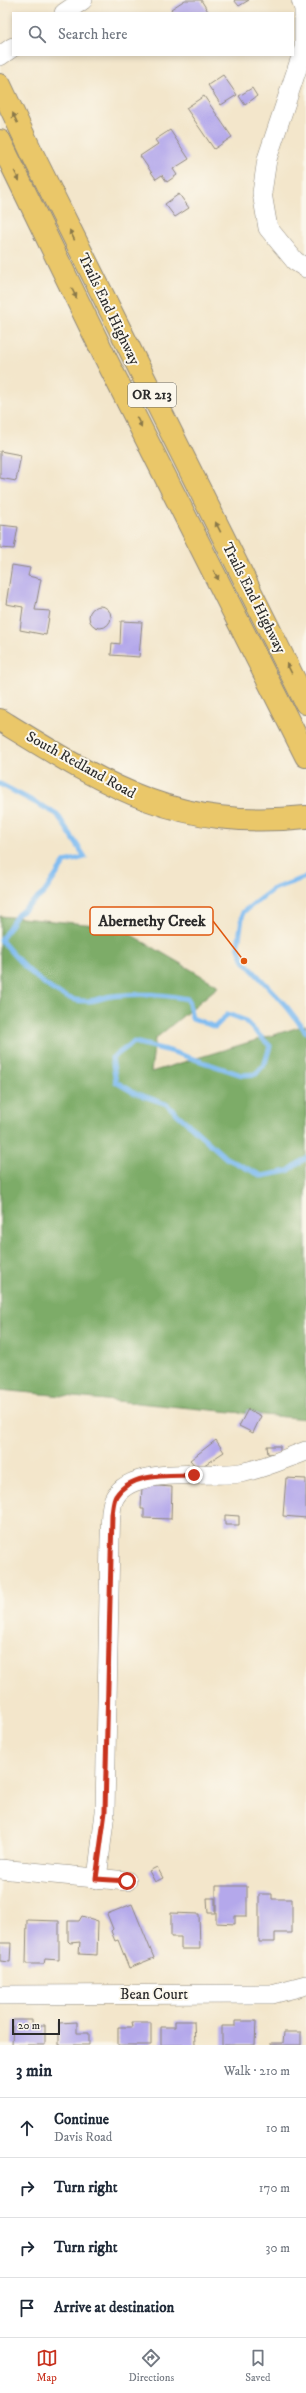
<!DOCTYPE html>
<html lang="en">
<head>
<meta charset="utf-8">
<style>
  :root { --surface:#fff; --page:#f2f2f3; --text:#1f2937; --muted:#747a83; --line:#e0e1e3; --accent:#c8321e }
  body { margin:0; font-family:"IM FELL DW Pica",serif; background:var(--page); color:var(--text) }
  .scale { position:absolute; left:12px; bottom:10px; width:48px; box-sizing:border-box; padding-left:4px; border:2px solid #2b2b2b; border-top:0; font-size:11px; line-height:14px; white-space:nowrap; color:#2b2b2b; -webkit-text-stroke:3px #fbf7ec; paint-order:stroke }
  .stop { position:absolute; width:12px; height:12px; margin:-9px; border:3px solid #c8321e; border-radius:50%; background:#fff }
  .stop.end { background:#c8321e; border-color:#fff; box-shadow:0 1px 4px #0008 }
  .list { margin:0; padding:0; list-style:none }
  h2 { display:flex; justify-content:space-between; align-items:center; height:52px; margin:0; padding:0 16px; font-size:17px }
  h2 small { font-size:13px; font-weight:400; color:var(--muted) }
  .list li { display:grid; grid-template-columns:26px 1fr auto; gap:12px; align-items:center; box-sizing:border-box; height:60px; padding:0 16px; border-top:1px solid var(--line) }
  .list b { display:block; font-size:15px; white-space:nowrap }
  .list p { margin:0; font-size:13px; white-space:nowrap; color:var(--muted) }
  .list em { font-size:13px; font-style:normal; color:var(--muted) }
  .icon { flex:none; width:22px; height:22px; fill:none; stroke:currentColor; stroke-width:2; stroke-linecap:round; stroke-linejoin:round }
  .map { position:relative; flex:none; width:306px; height:2045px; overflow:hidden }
  .search { position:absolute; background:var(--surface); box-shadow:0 2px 6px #0003; left:12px; right:12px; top:12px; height:44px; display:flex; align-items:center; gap:10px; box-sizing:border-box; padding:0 14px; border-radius:0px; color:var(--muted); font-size:15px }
  .sheet { height:292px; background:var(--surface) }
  nav { display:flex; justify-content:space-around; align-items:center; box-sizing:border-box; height:56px; border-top:1px solid var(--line); background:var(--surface); font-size:11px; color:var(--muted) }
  nav a { display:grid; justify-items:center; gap:2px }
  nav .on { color:var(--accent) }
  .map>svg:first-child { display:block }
  .forest { fill:#7dac67; stroke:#546c49 }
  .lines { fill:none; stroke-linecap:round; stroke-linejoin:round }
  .stream { stroke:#7ebbf1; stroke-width:5 }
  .building { fill:#b4a8eb }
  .minor-casing { stroke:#8f887b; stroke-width:20 }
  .major-casing { stroke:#8f887b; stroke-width:24 }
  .highway-casing { stroke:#8f887b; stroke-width:24 }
  .minor { stroke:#fff; stroke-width:19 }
  .major { stroke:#eac769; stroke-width:22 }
  .highway { stroke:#eac769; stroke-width:22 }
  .oneway { fill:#8a794a }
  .route { stroke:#c8321e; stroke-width:5 }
  .labels { text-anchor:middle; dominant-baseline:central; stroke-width:4; stroke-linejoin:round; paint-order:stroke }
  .shield { fill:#fbf7ec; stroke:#696865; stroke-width:1 }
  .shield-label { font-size:14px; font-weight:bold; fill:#2b2b2b }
  .street-label { font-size:15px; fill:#2b2b2b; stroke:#fbf7ec }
  .leader { fill:none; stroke:#df570e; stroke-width:1.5 }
  .callout-dot { fill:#df570e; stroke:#fbf7ec; stroke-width:1.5 }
  .callout { fill:#fbf7ec; stroke:#df570e; stroke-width:1.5 }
  .callout-label { font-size:16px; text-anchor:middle; font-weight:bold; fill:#2b2b2b }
</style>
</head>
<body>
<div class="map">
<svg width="306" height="2045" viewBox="0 0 306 2045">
  <rect width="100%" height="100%" fill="#fbf7ec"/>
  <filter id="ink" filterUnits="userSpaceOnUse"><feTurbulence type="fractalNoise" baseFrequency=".025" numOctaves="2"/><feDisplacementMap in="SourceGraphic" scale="8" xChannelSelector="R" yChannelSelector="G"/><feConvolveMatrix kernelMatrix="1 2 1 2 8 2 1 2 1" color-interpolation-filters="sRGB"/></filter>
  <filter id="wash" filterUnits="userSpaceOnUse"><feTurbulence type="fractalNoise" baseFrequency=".012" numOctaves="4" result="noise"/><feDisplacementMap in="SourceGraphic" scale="16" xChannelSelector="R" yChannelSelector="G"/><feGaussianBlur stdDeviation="0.9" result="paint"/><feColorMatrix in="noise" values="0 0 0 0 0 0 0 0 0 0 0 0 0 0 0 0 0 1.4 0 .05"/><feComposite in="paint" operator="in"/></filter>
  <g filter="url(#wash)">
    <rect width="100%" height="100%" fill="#f3e6cb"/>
    <polygon class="forest" points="0,916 118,927 219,986 155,1039 151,1072 306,1025 306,1419 0,1390"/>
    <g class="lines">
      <g class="stream">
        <path d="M0,784L57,814L85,857L65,862L44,893L17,915L1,940C19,962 54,1001 85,1001C94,1002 103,997 112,996C137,993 163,994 188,999L192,1018L215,1027L228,1014L244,1020L270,1046L265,1063L256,1074L242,1075L170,1051L134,1042L112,1058L116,1082L135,1093L166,1104L226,1158L262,1176L288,1171L306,1158"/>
        <polyline points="306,877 273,889 243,912 238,945 244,961 287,1007 306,1032"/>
      </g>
    </g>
    <g id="blocks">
      <g class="building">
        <polygon points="185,0 201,0 209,13 173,13 171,9"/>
        <polygon points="234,0 249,0 239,6"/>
        <polygon points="223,75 237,95 221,105 208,85"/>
        <polygon points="252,88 257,96 245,105 239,96"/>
        <polygon points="204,96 232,137 214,149 186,108"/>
        <polygon points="170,130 189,159 173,169 177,175 167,182 162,175 156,179 140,156 158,144 155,140"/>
        <polygon points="179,194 189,208 175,217 165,204"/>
        <polygon points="0,451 21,455 16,481 0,478"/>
        <polygon points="0,525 18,527 14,549 0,548"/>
        <polygon points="12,565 30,568 28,576 41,579 35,610 50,611 46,635 20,630 23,607 6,604"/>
        <circle cx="100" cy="617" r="11"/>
        <polygon points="121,621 142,622 139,657 111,655 112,643 120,644"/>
        <polygon points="248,1409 261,1416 253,1433 239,1426"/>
        <polygon points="216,1440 224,1452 198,1469 190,1460"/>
        <polygon points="267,1446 280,1446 280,1453 268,1454"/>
        <polygon points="286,1478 306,1479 306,1518 283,1516"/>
        <polygon points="142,1485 172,1487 171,1519 144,1518 144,1509 141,1509"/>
        <polygon points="225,1515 239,1516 239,1525 225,1525"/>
        <polygon points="157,1867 163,1878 155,1882 149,1871"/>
        <polygon points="216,1886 247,1886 247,1916 235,1916 235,1924 216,1923"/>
        <polygon points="259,1894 272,1894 272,1899 292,1899 292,1933 275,1933 275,1942 259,1942"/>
        <polygon points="207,1898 215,1898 215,1913 208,1913"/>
        <polygon points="132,1904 154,1958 129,1968 118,1940 115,1941 111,1931 113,1929 107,1914"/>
        <polygon points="171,1913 199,1914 200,1949 181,1949 181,1937 171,1937"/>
        <polygon points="82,1916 98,1921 97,1955 79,1954 80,1942 70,1943 68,1941 68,1921 79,1921"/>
        <polygon points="27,1920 59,1921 59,1960 45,1959 44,1964 26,1964"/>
        <polygon points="0,1943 11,1943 10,1962 0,1961"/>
        <polygon points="13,2020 32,2020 32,2025 45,2025 45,2045 12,2045"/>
        <polygon points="175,2021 194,2021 195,2045 161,2045 161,2027 175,2027"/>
        <polygon points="235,2021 256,2021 255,2045 222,2045 222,2026 235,2026"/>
        <polygon points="77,2022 77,2033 89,2033 89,2045 59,2045 59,2023"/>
        <polygon points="132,2022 151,2022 151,2045 118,2045 118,2027 133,2027"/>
        <polygon points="284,2032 301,2032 301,2045 271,2045 271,2043 283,2043"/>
      </g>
    </g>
  </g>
  <g filter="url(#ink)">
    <use href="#blocks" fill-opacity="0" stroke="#8f887b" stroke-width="1"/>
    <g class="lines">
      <defs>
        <g id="minor">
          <polyline points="301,0 304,9 304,48 267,159 262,193 268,228 295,261 306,268"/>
          <polyline points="64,13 83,0"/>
          <polyline points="0,56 13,47"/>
          <polyline points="0,1869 127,1881"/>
          <path d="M97,1879L105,1812L110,1539C111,1527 109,1507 115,1497C133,1465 209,1478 240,1473C263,1469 284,1459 306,1451"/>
          <polyline points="0,1995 272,1994 306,1985"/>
        </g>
        <path id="major" d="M0,720C106,785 175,831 306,817"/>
        <g id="highway">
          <polyline points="0,85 31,151 306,703"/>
          <polyline points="0,141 106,359 306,756"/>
        </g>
      </defs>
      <use href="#minor" class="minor-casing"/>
      <use href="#major" class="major-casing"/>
      <use href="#highway" class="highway-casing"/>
      <use href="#minor" class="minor"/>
      <use href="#major" class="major"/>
      <use href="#highway" class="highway"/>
    </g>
    <defs><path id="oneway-solid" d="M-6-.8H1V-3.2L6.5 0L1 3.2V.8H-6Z"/></defs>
    <g class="oneway">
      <use href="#oneway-solid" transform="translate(15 118) rotate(-115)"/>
      <use href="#oneway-solid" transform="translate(17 176) rotate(64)"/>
      <use href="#oneway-solid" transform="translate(72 235) rotate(-116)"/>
      <use href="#oneway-solid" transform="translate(74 293) rotate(64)"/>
      <use href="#oneway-solid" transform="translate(139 422) rotate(63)"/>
      <use href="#oneway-solid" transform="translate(218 527) rotate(-117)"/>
      <use href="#oneway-solid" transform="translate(216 575) rotate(63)"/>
      <use href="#oneway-solid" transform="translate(289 668) rotate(-117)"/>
    </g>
  </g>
  <g class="lines" filter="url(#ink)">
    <path class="route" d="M127,1881L96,1879L105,1812L112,1514C113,1509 113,1501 116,1496C131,1472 169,1476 194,1475"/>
  </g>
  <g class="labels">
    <rect class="shield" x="128" y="383" width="48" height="24" rx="3"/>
    <g class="shield-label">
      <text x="152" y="395">OR 213</text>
    </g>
    <g class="street-label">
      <text transform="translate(109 309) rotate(64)">Trails End Highway</text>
      <text transform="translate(254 598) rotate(63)">Trails End Highway</text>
      <text transform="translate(81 765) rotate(29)">South Redland Road</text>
      <text x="154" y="1994">Bean Court</text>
    </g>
  </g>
  <path class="leader" d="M244 961L213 921"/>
  <circle class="callout-dot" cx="244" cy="961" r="4"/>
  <rect class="callout" x="90" y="907" width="123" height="28" rx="4"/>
  <g class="callout-label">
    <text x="152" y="926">Abernethy Creek</text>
  </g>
</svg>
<div class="scale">20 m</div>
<div class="stop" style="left:127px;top:1881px"></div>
<div class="stop end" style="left:194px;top:1475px"></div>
<div class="search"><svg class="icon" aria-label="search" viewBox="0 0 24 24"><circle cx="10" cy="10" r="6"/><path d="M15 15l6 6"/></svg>Search here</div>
</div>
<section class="sheet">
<h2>3 min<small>Walk · 210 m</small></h2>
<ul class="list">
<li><svg class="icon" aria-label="ahead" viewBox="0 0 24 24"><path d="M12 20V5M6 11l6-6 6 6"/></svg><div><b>Continue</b><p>Davis Road</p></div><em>10 m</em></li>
<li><svg class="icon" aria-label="right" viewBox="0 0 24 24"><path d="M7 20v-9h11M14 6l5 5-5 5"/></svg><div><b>Turn right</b></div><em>170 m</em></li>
<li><svg class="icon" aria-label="right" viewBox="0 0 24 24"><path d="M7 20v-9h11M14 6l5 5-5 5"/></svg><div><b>Turn right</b></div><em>30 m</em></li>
<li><svg class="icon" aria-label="arrive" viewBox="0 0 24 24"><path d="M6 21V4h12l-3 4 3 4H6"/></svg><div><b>Arrive at destination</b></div></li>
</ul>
</section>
<nav>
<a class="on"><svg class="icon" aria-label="map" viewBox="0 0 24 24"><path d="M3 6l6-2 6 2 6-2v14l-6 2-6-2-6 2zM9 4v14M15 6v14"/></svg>Map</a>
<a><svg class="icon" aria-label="directions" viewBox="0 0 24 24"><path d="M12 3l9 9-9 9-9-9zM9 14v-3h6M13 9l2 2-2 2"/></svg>Directions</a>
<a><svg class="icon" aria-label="saved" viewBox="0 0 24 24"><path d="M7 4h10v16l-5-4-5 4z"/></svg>Saved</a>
</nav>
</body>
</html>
